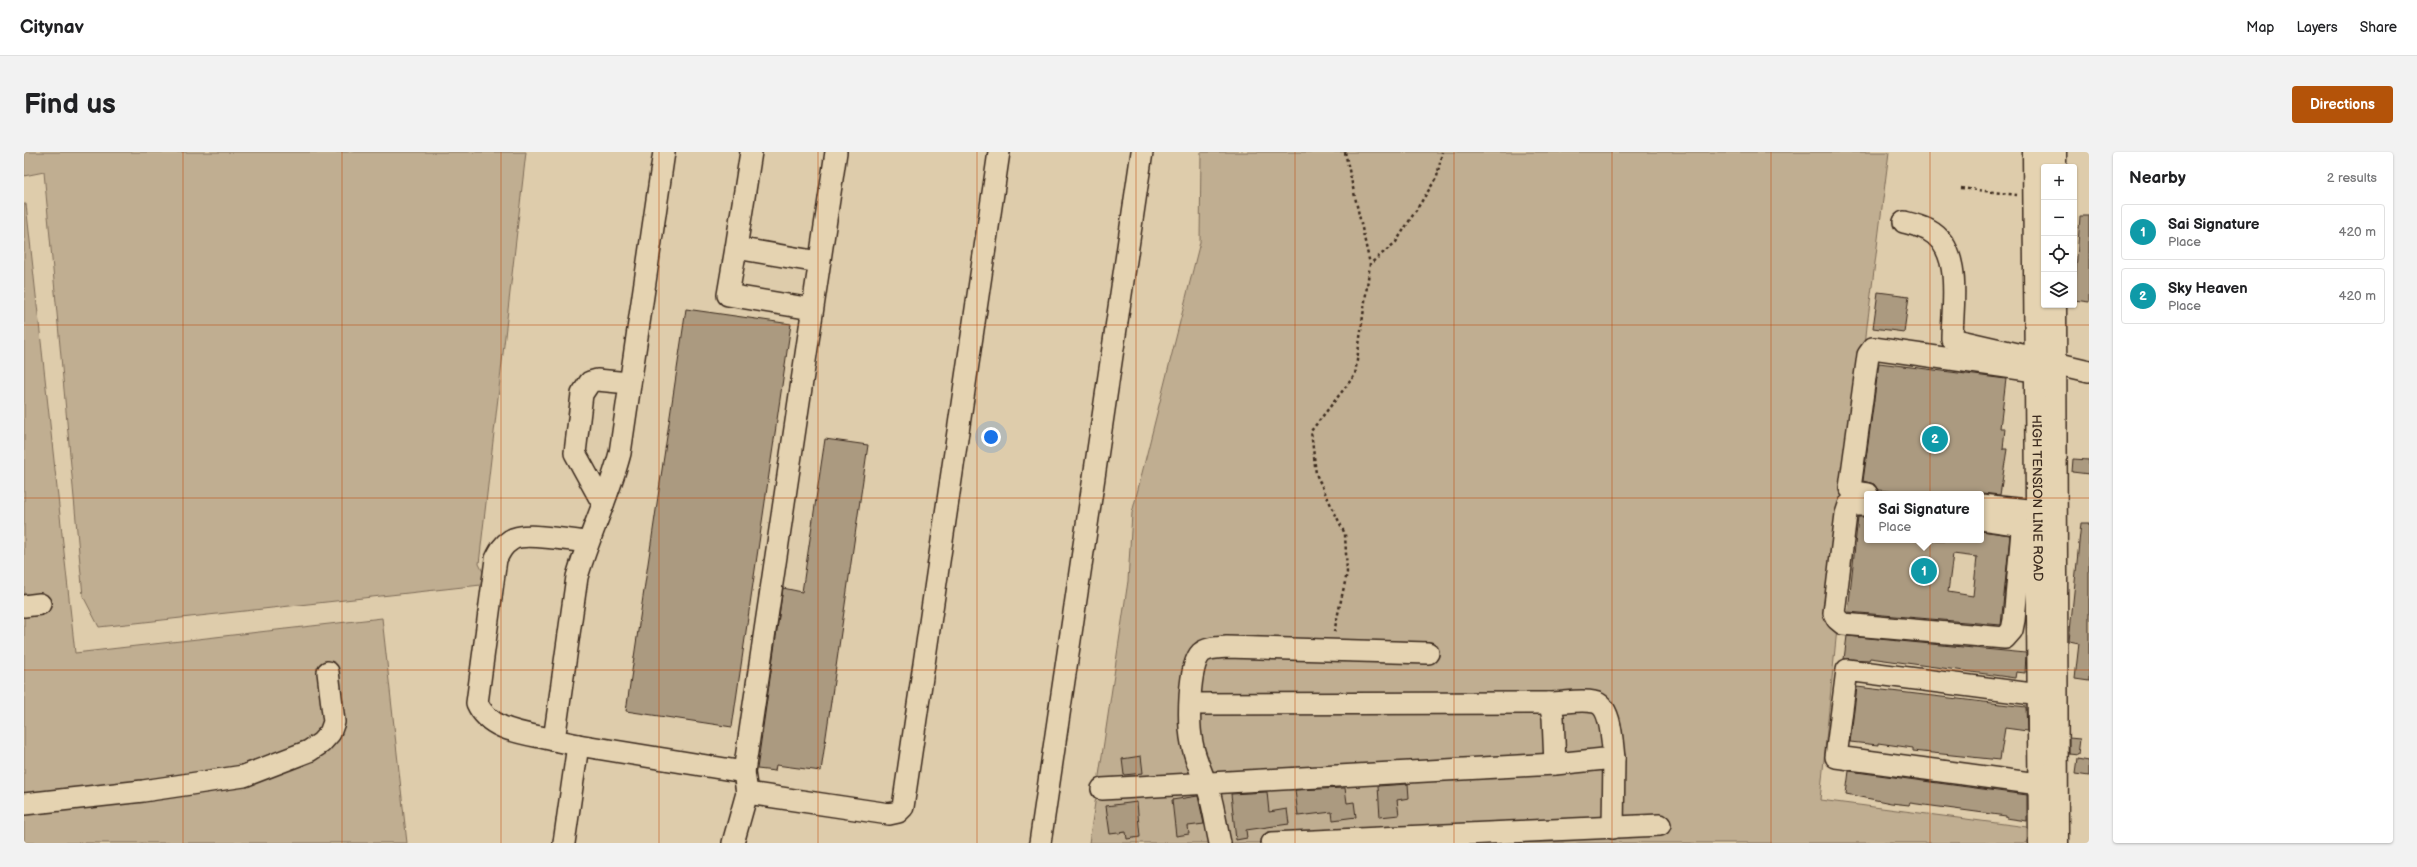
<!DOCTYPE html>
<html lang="en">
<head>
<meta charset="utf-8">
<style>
  :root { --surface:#fff; --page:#f2f2f2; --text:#202124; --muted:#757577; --line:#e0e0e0; --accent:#b45309 }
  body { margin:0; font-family:"Balsamiq Sans",sans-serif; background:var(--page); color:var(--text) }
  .controls { position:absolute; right:12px; top:12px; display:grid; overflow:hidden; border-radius:4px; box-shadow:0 1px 3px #0004 }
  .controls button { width:36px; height:36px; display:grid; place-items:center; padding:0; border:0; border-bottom:1px solid var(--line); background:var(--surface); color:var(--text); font:20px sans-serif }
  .you { position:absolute; left:967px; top:285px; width:14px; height:14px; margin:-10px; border:3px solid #fff; border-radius:50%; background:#1a73e8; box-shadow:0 0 0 6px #1a73e833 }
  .badge { display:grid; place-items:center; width:26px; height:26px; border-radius:50%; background:var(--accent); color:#fff; font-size:13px; font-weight:700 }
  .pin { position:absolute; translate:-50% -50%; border:2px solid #fff; box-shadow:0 1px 4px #0006 }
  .popup { position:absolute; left:1840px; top:339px; width:120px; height:52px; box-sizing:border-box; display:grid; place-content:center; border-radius:4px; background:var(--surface); filter:drop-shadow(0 1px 3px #0005); font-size:13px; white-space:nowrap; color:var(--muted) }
  .popup b { font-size:15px; color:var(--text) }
  .popup::after { content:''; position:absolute; left:50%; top:100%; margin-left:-8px; border:8px solid transparent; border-top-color:var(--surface) }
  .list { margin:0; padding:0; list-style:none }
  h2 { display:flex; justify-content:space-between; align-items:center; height:52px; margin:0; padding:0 16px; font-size:17px }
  h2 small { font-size:13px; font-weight:400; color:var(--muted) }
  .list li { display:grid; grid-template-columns:26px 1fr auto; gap:12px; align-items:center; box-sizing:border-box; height:56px; margin:0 8px 8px; padding:0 8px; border:1px solid var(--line); border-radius:4px }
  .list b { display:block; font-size:15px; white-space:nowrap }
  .list p { margin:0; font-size:13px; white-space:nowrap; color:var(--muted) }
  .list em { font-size:13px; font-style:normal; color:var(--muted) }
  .icon { flex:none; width:22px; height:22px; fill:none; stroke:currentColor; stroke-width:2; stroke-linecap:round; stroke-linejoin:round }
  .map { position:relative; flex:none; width:2065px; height:691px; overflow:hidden; border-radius:4px }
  header { display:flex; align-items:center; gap:24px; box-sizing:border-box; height:56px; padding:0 20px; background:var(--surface); border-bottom:1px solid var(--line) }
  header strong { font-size:19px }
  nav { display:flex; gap:22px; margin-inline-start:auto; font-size:14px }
  .intro { display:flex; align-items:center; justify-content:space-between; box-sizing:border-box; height:96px; padding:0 24px }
  h1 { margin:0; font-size:28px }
  .button { padding:10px 18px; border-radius:4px; background:var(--accent); color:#fff; font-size:14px; font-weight:700 }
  main { display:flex; gap:24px; padding:0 24px }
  aside { flex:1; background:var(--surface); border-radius:4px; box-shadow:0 1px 3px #0004 }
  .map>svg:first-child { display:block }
  .green { fill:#c0ae91; stroke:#7e6c58 }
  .building { fill:#ab9a80; stroke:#3b2a1e; fill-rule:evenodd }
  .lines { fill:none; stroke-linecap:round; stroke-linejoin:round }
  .minor-casing { stroke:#3b2a1e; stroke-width:24 }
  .major-casing { stroke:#3b2a1e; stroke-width:25 }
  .path { stroke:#3b2a1e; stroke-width:2.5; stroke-dasharray:3 3; stroke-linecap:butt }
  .minor { stroke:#e5d3b1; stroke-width:21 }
  .major { stroke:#e5d3b1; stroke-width:22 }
  .grid { fill:none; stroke:#bd4d10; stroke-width:1; stroke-opacity:0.55 }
  .labels { text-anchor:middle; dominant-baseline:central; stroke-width:3; stroke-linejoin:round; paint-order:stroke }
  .street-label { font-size:13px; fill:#3b2a1e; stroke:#e5d3b1 }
</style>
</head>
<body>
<header>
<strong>Citynav</strong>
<nav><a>Map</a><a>Layers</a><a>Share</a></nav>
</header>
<div class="intro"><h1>Find us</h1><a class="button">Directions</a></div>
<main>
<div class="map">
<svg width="2065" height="691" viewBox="0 0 2065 691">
  <rect width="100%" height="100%" fill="#deccab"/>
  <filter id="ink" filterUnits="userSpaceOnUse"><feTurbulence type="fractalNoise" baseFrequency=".025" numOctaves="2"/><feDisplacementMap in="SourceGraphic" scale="8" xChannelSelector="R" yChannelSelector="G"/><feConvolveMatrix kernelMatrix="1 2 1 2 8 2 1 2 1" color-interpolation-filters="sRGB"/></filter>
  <g filter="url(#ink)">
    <g class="green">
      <polygon points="0,0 502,0 455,412 459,420 457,433 75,475 59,444 20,20 0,24"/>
      <polygon points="1177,0 1865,0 1843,174 1796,648 2003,675 2003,691 1065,691 1104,429 1108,361 1176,90"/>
      <polygon points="0,52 2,52 51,501 358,466 383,691 0,691"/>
    </g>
    <g class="building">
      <polygon points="2056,64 2065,64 2065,150 2050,148"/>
      <polygon points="1854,140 1885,144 1880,180 1849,176"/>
      <polygon points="662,157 767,172 708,575 602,559"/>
      <polygon points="1855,211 1982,227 1976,276 1981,276 1979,297 1983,297 1976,343 1958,341 1893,342 1854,338 1850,332 1839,329"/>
      <polygon points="801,287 844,293 797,619 752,613 751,619 733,617 759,436 778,440"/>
      <polygon points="2049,307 2065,308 2065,322 2048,320"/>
      <path d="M1834,365H1843V388H1957V379L1986,383L1977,473L1824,460ZM1929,402L1953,405L1949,444L1924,440Z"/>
      <polygon points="2057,371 2065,371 2065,529 2051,527 2055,491 2045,489"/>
      <polygon points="1823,484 2002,501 2001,521 1992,520 1991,526 1846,506 1845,508 1820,507"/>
      <polygon points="1833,535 2002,555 2003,579 1981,576 1976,608 1889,599 1889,596 1854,591 1854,593 1826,590"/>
      <polygon points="2045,586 2056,587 2054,603 2045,602"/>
      <polygon points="1117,604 1119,621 1100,623 1098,607"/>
      <polygon points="2053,607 2065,609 2065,624 2051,622"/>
      <polygon points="1825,619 2003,643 2003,669 1982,666 1982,664 1886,651 1885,653 1867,651 1822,642"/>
      <polygon points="1384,632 1385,646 1373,648 1375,663 1356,665 1354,634"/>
      <polygon points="1321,636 1323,651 1330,650 1332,665 1309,668 1308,660 1274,664 1271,638"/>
      <polygon points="1243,640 1245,660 1263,657 1265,672 1222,678 1223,686 1212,688 1207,642"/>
      <polygon points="1174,644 1180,672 1164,674 1165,682 1152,684 1148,648"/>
      <polygon points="1113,650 1116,685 1103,687 1102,680 1086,682 1082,654"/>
    </g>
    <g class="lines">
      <defs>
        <g id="minor">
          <polyline points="727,0 712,96 795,110"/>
          <path d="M1880,70C1888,72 1897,74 1904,78C1940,97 1928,154 1928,187L2011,206"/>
          <polyline points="712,96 704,143 788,157"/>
          <polyline points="2031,211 2065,219"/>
          <polyline points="1843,342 1829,340 1826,336 1844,203 1849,196 2011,219"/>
          <polyline points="579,352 551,301 558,242 566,230 573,228 605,231"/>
          <polyline points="1843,353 1825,353 1822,362 1810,461 1813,467 1819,472 1981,486 1988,478 1990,468 1998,379 1992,372 1957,367"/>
          <polyline points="1957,353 2013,359"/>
          <polyline points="0,454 16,452"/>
          <path d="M1525,551C1539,551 1556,547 1570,550C1588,553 1588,592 1590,606"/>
          <polyline points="1167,552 1525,551 1529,565 1531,612"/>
          <path d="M530,588C502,581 466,580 453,551L472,407C476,399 479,393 487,388C500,379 547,389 564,390"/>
          <polyline points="554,593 720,620"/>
          <polyline points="2015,632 1812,605 1823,518 2031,545"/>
          <polyline points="1078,637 1531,612 1590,606 1589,676"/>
          <polyline points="723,641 865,662 874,660 879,655 975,0"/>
          <polyline points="0,652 119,639 220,624 285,599 297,591 306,581 310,570 304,520"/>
          <path d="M540,691L554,593L530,588L553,425C565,383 585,344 596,301L640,0"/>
          <polyline points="709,691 723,641 720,620 812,0"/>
          <polyline points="1016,691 1118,0"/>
          <path d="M1196,691C1192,674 1190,656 1185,640C1179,623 1171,608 1168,591C1164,572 1164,514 1177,501C1184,495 1195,496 1203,495L1404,501"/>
          <polyline points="1248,691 1636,673"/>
        </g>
        <g id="major">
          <path id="s1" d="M2010,0L2016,691"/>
          <polyline points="2031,15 2031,0"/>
          <polyline points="2031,153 2033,691"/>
        </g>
      </defs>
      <use href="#minor" class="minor-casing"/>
      <use href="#major" class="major-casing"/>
      <g class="path">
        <polyline points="1321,0 1346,112"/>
        <polyline points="1937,36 1993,43"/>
        <polyline points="1310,480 1323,421 1321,382 1292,322 1287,279 1331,223 1346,112 1372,90 1413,25 1418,0"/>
      </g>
      <use href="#minor" class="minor"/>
      <use href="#major" class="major"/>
    </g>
  </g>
  <path class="grid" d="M159,0V691M318,0V691M477,0V691M635,0V691M794,0V691M953,0V691M1112,0V691M1271,0V691M1430,0V691M1588,0V691M1747,0V691M1906,0V691M0,173H2065M0,346H2065M0,518H2065"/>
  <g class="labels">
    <g class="street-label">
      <text stroke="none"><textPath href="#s1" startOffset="346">HIGH TENSION LINE ROAD</textPath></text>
    </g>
  </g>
</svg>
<div class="controls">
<button>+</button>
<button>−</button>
<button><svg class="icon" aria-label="locate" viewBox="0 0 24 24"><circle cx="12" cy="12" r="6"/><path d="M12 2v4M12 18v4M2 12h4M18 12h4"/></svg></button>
<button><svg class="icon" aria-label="layers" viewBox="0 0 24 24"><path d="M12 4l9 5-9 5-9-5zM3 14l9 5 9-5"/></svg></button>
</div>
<div class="you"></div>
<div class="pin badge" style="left:1900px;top:419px;background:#0f9aa8">1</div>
<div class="popup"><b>Sai Signature</b>Place</div>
<div class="pin badge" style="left:1911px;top:287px;background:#0f9aa8">2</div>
</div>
<aside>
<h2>Nearby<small>2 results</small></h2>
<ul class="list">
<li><span class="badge" style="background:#0f9aa8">1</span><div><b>Sai Signature</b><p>Place</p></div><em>420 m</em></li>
<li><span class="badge" style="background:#0f9aa8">2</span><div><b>Sky Heaven</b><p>Place</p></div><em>420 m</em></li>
</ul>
</aside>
</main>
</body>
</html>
